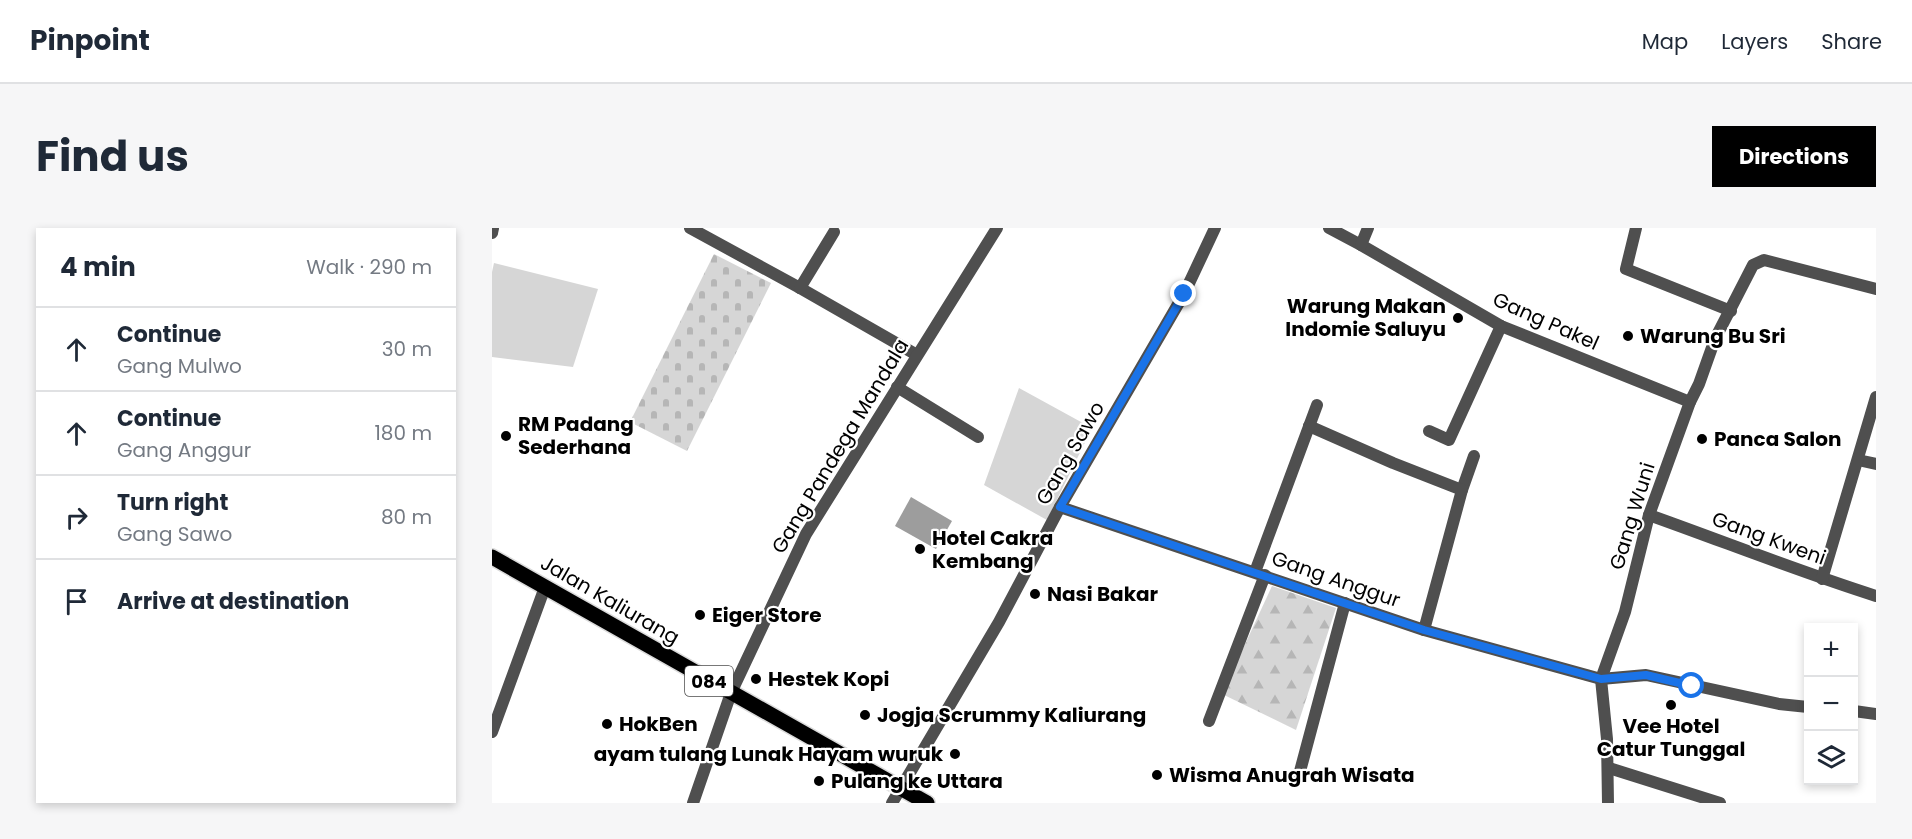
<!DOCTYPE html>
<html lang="en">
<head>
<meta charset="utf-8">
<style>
  :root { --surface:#fff; --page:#f6f6f7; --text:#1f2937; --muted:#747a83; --line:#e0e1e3; --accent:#000 }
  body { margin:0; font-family:Poppins,sans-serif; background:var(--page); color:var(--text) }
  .controls { position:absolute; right:18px; bottom:18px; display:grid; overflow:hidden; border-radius:0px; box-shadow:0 3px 9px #0003 }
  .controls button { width:54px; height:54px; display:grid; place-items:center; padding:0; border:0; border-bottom:2px solid var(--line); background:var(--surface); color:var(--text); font:30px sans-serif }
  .stop { position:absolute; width:18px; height:18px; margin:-14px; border:4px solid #1a73e8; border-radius:50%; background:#fff }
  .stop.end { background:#1a73e8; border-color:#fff; box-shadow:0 2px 6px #0008 }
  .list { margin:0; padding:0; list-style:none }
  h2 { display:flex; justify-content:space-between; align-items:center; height:78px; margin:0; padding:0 24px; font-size:26px }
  h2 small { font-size:20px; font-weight:400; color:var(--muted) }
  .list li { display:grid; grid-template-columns:39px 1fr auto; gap:18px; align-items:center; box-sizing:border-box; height:84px; padding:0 24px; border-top:2px solid var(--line) }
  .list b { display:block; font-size:22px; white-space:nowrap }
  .list p { margin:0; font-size:20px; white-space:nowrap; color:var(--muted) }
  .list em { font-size:20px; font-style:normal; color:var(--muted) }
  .icon { flex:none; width:33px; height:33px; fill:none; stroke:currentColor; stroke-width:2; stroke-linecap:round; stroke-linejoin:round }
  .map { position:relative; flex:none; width:1384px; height:575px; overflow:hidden; border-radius:0px }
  header { display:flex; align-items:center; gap:36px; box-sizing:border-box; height:84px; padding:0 30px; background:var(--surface); border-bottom:2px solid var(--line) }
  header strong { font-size:28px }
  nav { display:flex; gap:33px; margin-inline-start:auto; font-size:21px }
  .intro { display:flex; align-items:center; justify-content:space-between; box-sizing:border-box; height:144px; padding:0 36px }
  h1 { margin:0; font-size:42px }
  .button { padding:15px 27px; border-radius:0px; background:var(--accent); color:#fff; font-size:21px; font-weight:700 }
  main { display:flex; gap:36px; padding:0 36px }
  aside { flex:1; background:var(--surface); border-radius:0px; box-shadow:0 3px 9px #0003 }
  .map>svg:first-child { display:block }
  .forest { fill:url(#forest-firs) }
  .cemetery { fill:url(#cemetery-stones) }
  .park { fill:#d6d6d6 }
  .water { fill:#9d9d9d }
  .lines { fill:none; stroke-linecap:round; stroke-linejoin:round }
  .primary-casing { stroke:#dbdbdb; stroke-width:18 }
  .service { stroke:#4f4f4f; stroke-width:12 }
  .minor { stroke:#4f4f4f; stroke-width:12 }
  .primary { stroke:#000; stroke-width:15 }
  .route { stroke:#1a73e8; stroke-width:8 }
  .poi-dot { fill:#000; stroke:#fff; stroke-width:2 }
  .labels { text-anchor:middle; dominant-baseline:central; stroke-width:4.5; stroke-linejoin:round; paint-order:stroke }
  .shield { fill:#fff; stroke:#4c4c4c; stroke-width:1.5 }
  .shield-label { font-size:18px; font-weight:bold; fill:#000 }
  .poi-label { font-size:20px; font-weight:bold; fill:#000; stroke:#fff; text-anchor:start }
  .street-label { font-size:20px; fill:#000; stroke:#fff }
</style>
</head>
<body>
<header>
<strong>Pinpoint</strong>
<nav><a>Map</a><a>Layers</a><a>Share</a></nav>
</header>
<div class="intro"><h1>Find us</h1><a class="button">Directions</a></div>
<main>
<aside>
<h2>4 min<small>Walk · 290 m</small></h2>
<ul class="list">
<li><svg class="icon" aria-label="ahead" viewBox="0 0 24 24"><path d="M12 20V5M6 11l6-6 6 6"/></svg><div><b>Continue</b><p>Gang Mulwo</p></div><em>30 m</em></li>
<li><svg class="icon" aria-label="ahead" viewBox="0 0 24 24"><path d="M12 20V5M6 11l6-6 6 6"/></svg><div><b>Continue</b><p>Gang Anggur</p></div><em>180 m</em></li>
<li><svg class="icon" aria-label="right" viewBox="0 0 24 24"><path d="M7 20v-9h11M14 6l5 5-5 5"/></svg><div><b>Turn right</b><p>Gang Sawo</p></div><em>80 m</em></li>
<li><svg class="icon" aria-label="arrive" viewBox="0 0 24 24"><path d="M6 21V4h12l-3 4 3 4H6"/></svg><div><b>Arrive at destination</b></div></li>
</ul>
</aside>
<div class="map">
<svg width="1384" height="575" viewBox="0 0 1384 575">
  <defs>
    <pattern id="forest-firs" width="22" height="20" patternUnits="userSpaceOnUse" patternTransform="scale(1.5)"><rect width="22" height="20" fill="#d6d6d6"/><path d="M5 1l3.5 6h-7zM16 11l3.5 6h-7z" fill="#b6b6b6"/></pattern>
    <pattern id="cemetery-stones" width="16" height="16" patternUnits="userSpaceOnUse" patternTransform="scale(1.5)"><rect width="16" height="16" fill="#d6d6d6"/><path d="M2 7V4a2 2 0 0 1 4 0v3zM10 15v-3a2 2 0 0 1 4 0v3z" fill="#b6b6b6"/></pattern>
  </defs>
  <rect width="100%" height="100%" fill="#fff"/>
  <polygon class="forest" points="780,358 844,380 804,502 730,466"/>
  <polygon class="cemetery" points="222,26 279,55 195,223 138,194"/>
  <g class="park">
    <polygon points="2,35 106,61 81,139 0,129 0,44"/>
    <polygon points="527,160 600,200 555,292 492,257"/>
  </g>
  <polygon class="water" points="419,269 460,293 444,321 403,298"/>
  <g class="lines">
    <defs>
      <polyline id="primary" points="0,329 435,575"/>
    </defs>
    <use href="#primary" class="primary-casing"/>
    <g class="service">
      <polyline points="405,159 486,209"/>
      <polyline points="970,262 982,228"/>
      <polyline points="0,504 53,359"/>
    </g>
    <g class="minor">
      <polyline points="198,0 308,60 425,127"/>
      <polyline points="837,0 869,17 1009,98 1198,174"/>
      <polyline points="1144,0 1134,41 1239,83"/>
      <polyline points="0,5 1,0"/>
      <polyline points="869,17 876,0"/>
      <polyline points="308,60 342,4"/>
      <polyline points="817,198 901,235 970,262 932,402"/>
      <polyline points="937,203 957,212 1009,98"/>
      <polyline points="1366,232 1384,236"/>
      <polyline points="568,279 932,402 1109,451 1154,447 1287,476 1316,479"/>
      <path d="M1157,287C1233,314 1308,344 1384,368"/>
      <polyline points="763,344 825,177"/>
      <polyline points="1330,351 1384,169"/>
      <polyline points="1362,483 1384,486"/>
      <polyline points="717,493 773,347"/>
      <polyline points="1117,540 1228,575"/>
      <polyline points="807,547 853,375"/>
      <polyline points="201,575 239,465 314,306 505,0"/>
      <polyline points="400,575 507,394 568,279 692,66 723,0"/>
      <polyline points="1116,575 1115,511 1109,451 1133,384 1157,287 1198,174 1207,156 1223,111 1261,37 1272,32 1384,61"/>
    </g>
    <use href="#primary" class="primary"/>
  </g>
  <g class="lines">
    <polyline class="route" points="692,66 568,279 932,402 1109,451 1154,447 1200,458"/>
  </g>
  <g class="poi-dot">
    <circle cx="966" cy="90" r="6"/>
    <circle cx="1136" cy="108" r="6"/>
    <circle cx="14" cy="208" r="6"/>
    <circle cx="1210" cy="211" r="6"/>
    <circle cx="428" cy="321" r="6"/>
    <circle cx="543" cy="366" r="6"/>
    <circle cx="208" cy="387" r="6"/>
    <circle cx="264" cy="451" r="6"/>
    <circle cx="1179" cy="477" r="6"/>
    <circle cx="373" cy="487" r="6"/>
    <circle cx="115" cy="496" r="6"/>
    <circle cx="463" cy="526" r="6"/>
    <circle cx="665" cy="547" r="6"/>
    <circle cx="327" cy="553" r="6"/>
  </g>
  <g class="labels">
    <rect class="shield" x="193" y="438" width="48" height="30" rx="4.5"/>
    <g class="shield-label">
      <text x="217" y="453">084</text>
    </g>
    <g class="poi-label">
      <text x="954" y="78" text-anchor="end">Warung Makan<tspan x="954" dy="23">Indomie Saluyu</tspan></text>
      <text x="1148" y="108">Warung Bu Sri</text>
      <text x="26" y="196">RM Padang<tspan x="26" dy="23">Sederhana</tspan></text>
      <text x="1222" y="211">Panca Salon</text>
      <text x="440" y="310">Hotel Cakra<tspan x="440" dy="23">Kembang</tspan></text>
      <text x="555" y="366">Nasi Bakar</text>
      <text x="220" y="387">Eiger Store</text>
      <text x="276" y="451">Hestek Kopi</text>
      <text x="385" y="487">Jogja Scrummy Kaliurang</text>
      <text x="127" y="496">HokBen</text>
      <text x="1179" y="498" text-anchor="middle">Vee Hotel<tspan x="1179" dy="23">Catur Tunggal</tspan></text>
      <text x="451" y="526" text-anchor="end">ayam tulang Lunak Hayam wuruk</text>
      <text x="677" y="547">Wisma Anugrah Wisata</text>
      <text x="339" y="553">Pulang ke Uttara</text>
    </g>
    <g class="street-label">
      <text transform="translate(1054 93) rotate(24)">Gang Pakel</text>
      <text transform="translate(348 218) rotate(-59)">Gang Pandega Mandala</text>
      <text transform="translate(578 225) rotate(-60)">Gang Sawo</text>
      <text transform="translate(1140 288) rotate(-73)">Gang Wuni</text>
      <text transform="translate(1277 310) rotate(20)">Gang Kweni</text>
      <text transform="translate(844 351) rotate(19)">Gang Anggur</text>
      <text transform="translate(118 372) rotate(30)">Jalan Kaliurang</text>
    </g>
  </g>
</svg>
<div class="controls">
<button>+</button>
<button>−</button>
<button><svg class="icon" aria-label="layers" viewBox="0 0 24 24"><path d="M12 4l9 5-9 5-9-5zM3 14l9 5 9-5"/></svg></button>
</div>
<div class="stop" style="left:1200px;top:458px"></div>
<div class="stop end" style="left:692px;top:66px"></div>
</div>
</main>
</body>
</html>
